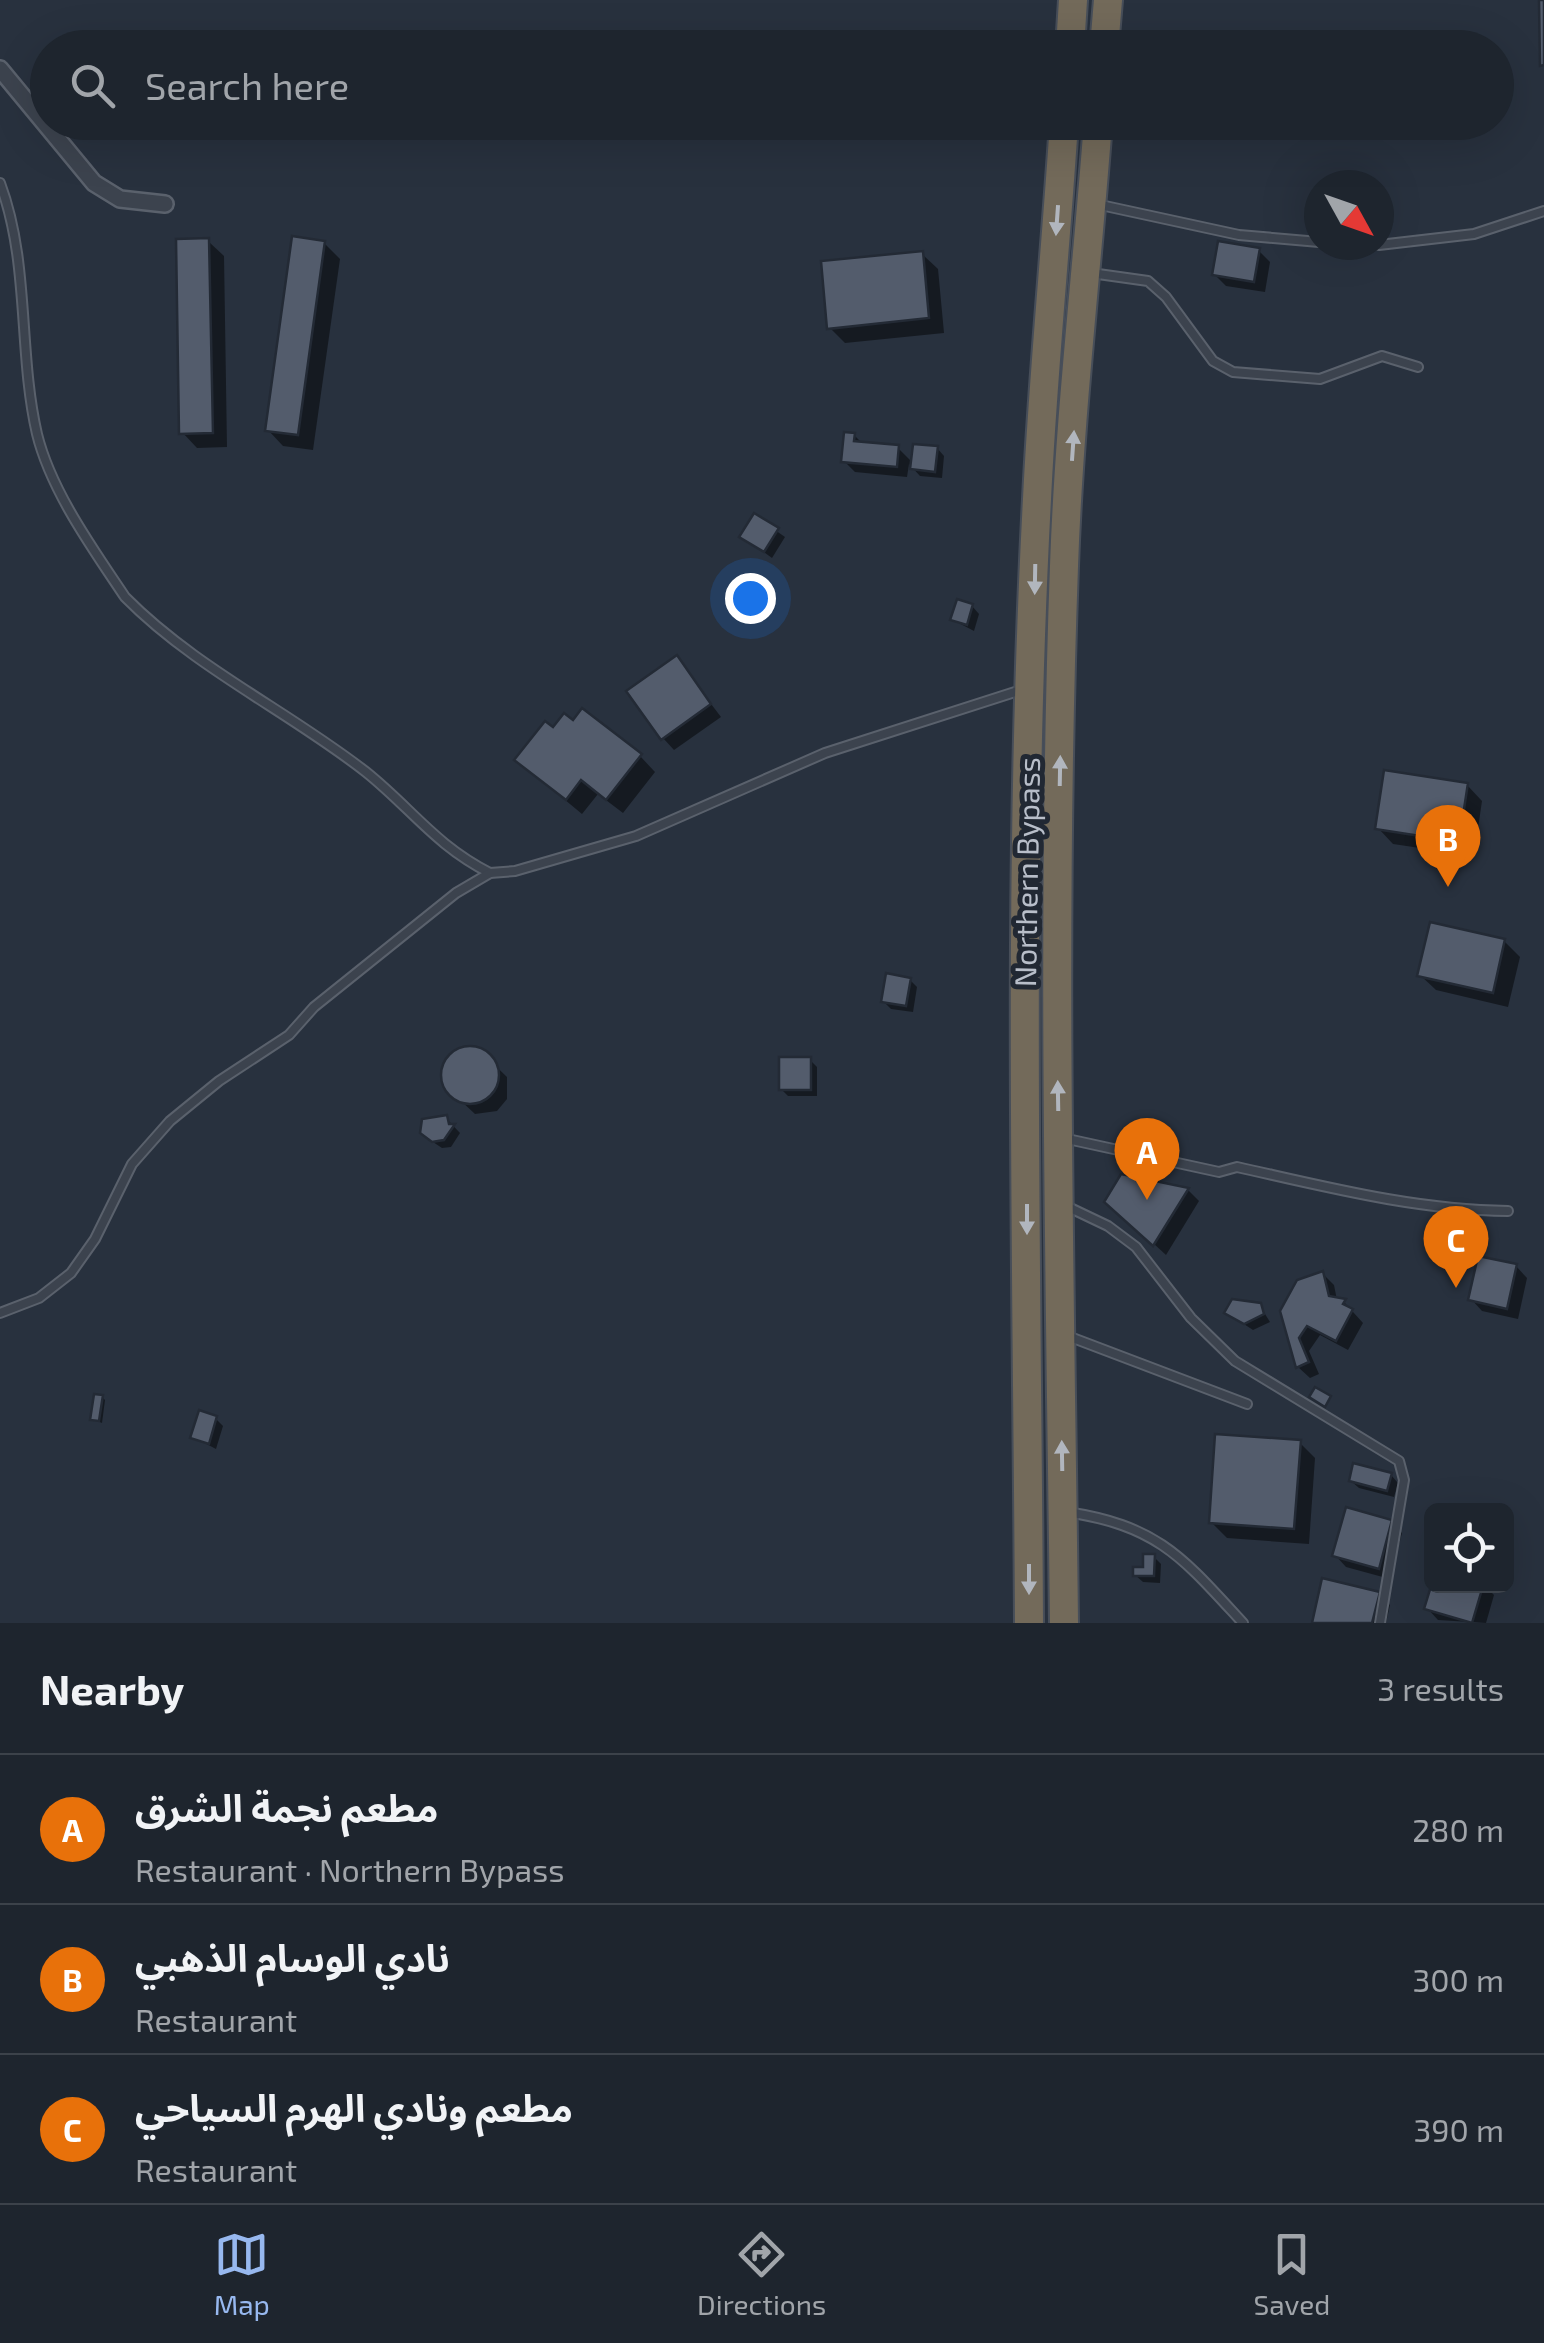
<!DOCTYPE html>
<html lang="en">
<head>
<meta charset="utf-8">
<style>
  :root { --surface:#1e252e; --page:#2b313a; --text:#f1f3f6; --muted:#a1a5aa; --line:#3c424a; --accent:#97b8ef }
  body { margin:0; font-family:"Exo 2","Noto Sans Arabic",sans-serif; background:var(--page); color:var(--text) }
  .controls { position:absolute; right:30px; bottom:30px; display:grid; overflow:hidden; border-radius:15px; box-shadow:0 10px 40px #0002 }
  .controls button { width:90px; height:90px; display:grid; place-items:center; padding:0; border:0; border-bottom:2px solid var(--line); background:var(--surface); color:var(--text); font:50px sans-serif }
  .compass { position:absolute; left:1304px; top:170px; width:90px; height:90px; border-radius:50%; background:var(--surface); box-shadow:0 10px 40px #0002; rotate:130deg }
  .you { position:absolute; left:750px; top:598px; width:35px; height:35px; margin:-25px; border:8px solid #fff; border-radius:50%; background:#1a73e8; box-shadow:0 0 0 15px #1a73e833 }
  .badge { display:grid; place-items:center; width:65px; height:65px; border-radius:50%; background:var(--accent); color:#fff; font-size:32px; font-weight:700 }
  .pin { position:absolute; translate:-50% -82px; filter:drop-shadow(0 2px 5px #0008) }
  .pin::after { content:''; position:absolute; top:52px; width:35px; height:30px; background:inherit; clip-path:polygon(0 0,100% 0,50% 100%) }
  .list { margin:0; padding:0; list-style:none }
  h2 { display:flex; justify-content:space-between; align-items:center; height:130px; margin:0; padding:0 40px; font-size:42px }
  h2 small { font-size:32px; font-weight:400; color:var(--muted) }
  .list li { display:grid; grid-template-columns:65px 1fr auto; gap:30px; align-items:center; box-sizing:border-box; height:150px; padding:0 40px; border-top:2px solid var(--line) }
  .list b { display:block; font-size:38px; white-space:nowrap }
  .list p { margin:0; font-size:32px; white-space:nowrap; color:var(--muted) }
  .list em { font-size:32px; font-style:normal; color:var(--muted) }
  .icon { flex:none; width:55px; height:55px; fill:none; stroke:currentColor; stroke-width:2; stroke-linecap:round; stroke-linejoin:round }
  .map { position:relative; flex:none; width:1544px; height:1623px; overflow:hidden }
  .search { position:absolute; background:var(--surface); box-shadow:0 10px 40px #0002; left:30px; right:30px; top:30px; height:110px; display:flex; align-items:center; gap:25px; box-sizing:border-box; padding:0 35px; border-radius:55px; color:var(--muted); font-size:38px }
  .sheet { height:580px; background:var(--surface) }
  nav { display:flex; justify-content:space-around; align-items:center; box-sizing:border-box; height:140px; border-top:2px solid var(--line); background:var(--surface); font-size:28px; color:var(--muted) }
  nav a { display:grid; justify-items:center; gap:5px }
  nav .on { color:var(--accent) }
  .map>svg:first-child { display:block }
  .shadow { fill:#0007 }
  .building { fill:#535c6c; stroke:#232a35; stroke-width:2.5 }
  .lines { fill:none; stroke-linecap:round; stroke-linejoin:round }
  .lane-casing { stroke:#5a616c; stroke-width:12 }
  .street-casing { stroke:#5a616c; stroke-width:20 }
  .highway-casing { stroke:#474e59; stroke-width:32 }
  .lane { stroke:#3c434e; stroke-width:8 }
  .street { stroke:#3c434e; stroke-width:15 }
  .highway { stroke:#736a5a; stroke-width:28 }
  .oneway { fill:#b1b6be }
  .labels { text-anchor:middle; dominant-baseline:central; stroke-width:10; stroke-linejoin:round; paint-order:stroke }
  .street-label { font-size:30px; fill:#b8bec9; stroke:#212833 }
</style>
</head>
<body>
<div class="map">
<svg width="1544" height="1623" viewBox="0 0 1544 1623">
  <rect width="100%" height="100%" fill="#28313e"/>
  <g class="shadow">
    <polygon points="208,241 224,256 227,447 197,448 182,432"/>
    <polygon points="324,243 340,259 313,450 283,446 268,430"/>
    <polygon points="1259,251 1270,262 1265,292 1226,286 1215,275"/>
    <polygon points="922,254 938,269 944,333 845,343 829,327"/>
    <polygon points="854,435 863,444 898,448 913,463 937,448 944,456 942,478 920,476 909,464 907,477 855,472 844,461"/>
    <polygon points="755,516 785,537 772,558 742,536"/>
    <polygon points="972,606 979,614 974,631 953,620"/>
    <polygon points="676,658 721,717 674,750 663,738"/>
    <polygon points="554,731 640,756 655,772 623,813 598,794 582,814 517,760"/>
    <polygon points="1467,785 1482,801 1474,856 1393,844 1378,828"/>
    <polygon points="1504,941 1520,957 1508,1007 1436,990 1420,975"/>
    <polygon points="910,980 917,987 913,1012 891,1009 884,1002"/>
    <polygon points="478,1049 507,1077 507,1099 497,1111 475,1114 445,1086 446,1063 456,1052"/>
    <polygon points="810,1060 817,1067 817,1096 788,1096 781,1089"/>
    <polygon points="446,1118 460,1133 451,1147 442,1148 430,1140"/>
    <polygon points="1123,1177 1188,1190 1199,1201 1166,1255 1115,1208"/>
    <polygon points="1516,1266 1527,1278 1518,1319 1482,1311 1471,1299"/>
    <polygon points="1323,1274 1334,1285 1337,1300 1344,1302 1363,1323 1348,1350 1320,1335 1309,1351 1319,1374 1310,1378 1298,1367 1283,1312"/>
    <polygon points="1260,1306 1270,1322 1253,1330 1227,1313"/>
    <polygon points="102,1397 105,1400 102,1423 93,1419"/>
    <polygon points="216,1419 223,1426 216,1449 193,1437"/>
    <polygon points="1299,1442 1315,1458 1309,1544 1227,1538 1211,1522"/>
    <polygon points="1391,1475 1398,1483 1394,1497 1359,1488 1351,1481"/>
    <polygon points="1391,1522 1402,1533 1390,1579 1346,1567 1335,1555"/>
    <polygon points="1154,1557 1161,1564 1160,1583 1143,1582 1135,1575"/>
    <polygon points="1433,1586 1485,1586 1494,1595 1486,1623 1438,1620 1427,1608"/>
    <polygon points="1378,1594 1390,1605 1386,1623 1314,1623"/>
  </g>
  <g class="building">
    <polygon points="1539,0 1544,0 1544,65 1540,66"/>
    <polygon points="292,236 325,241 298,435 265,431"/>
    <polygon points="209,238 213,433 179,434 176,239"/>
    <polygon points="1218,241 1260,248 1254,282 1212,275"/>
    <polygon points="923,251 929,318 827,329 821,261"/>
    <polygon points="844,432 855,433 854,441 899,445 897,467 841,462"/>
    <polygon points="913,444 938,446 935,472 910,469"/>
    <polygon points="754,513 779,528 764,552 739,537"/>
    <polygon points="957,599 973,604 967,625 950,620"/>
    <polygon points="677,655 711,704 661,740 626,691"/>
    <polygon points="582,708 642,754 606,800 581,780 566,800 514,760 545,721 553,727 564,713 573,720"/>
    <polygon points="1384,770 1468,783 1459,842 1375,829"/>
    <polygon points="1430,922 1505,939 1493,993 1417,976"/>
    <polygon points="886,973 911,978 906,1006 881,1002"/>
    <circle cx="470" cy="1075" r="29"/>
    <rect x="779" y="1057" width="32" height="33"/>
    <polygon points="447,1115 449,1124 455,1124 444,1140 432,1142 420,1133 422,1119"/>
    <polygon points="1121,1174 1189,1188 1153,1246 1104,1202"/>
    <polygon points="1478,1256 1517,1264 1507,1309 1468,1300"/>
    <polygon points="1323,1271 1329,1296 1346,1299 1343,1304 1353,1309 1336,1341 1307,1326 1299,1338 1309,1362 1296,1368 1280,1311 1297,1280"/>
    <polygon points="1232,1299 1261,1303 1264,1314 1244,1324 1224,1313"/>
    <polygon points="1315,1387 1331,1396 1325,1407 1309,1397"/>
    <polygon points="94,1394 103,1395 99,1421 90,1420"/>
    <polygon points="199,1410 217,1416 209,1444 190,1438"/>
    <polygon points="1215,1434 1301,1440 1294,1529 1209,1523"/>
    <polygon points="1353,1463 1392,1473 1387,1491 1349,1481"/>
    <polygon points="1346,1507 1392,1520 1379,1569 1332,1556"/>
    <polygon points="1143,1554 1155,1554 1154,1576 1133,1576 1133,1567 1143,1567"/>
    <polygon points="1322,1578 1380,1592 1372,1623 1312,1623"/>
    <polygon points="1432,1583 1483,1586 1472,1623 1424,1609"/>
  </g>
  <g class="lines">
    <defs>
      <g id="lane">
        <path d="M0,183C30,263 18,352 37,434C51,491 93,549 125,597C195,668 288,711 366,772C412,809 435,845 490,873"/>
        <polyline points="1096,204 1239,235 1319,242"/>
        <polyline points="1379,245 1474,234 1544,211"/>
        <polyline points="1091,273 1148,281 1166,297 1213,361 1233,372 1320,379 1382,356 1418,367"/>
        <path d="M1063,1138L1219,1172L1237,1167C1327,1187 1415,1210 1508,1211"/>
        <polyline points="1064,1205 1108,1226 1136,1247 1191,1318 1235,1361 1399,1461 1404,1480 1380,1623"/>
        <polyline points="0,1313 39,1298 71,1273 95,1239 132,1164 170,1121 219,1081 289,1035 314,1007 456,893 490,873 515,871 636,836 825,753 1024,689"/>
        <polyline points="1065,1335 1247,1404"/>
        <path d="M1067,1512C1159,1526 1183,1558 1243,1623"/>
      </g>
      <polyline id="street" points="0,69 94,183 120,199 165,204"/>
      <g id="highway">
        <polyline points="1070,48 1073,0"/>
        <polyline points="1104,48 1108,0"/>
        <path d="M1029,1623C1027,1249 1017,873 1037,499C1043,373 1056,248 1064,122"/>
        <path d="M1064,1623C1060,1271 1051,919 1064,566C1069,419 1087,270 1098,122"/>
      </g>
    </defs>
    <use href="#lane" class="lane-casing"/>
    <use href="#street" class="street-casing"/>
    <use href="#highway" class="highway-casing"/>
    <use href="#lane" class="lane"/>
    <use href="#street" class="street"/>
    <use href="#highway" class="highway"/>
  </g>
  <defs><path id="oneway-solid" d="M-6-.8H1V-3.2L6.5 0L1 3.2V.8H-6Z" transform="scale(2.5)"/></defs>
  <g class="oneway">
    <use href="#oneway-solid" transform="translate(1057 220) rotate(94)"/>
    <use href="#oneway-solid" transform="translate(1073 446) rotate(-86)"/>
    <use href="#oneway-solid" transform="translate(1035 579) rotate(91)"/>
    <use href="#oneway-solid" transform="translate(1060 771) rotate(-89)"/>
    <use href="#oneway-solid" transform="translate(1058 1096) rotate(-91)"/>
    <use href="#oneway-solid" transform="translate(1027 1219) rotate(90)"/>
    <use href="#oneway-solid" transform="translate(1062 1456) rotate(-91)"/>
    <use href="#oneway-solid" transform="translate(1029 1579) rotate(90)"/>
  </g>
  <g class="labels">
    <g class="street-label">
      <text transform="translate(1026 872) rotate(-89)">Northern Bypass</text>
    </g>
  </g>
</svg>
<div class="controls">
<button><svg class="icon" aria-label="locate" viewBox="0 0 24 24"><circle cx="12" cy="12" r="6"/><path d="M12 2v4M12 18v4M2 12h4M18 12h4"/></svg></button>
</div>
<svg class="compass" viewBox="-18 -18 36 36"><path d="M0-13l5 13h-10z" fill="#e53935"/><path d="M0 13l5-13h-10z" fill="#a1a5aa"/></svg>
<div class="you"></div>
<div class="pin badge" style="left:1147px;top:1200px;background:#e8710a">A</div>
<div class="pin badge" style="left:1448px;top:887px;background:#e8710a">B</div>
<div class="pin badge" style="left:1456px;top:1288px;background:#e8710a">C</div>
<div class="search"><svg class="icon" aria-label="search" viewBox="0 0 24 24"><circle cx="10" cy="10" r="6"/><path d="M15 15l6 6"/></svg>Search here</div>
</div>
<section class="sheet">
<h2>Nearby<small>3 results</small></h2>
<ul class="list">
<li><span class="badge" style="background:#e8710a">A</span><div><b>مطعم نجمة الشرق</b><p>Restaurant · Northern Bypass</p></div><em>280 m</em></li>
<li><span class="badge" style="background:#e8710a">B</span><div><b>نادي الوسام الذهبي</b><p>Restaurant</p></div><em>300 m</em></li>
<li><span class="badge" style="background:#e8710a">C</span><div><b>مطعم ونادي الهرم السياحي</b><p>Restaurant</p></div><em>390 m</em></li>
</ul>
</section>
<nav>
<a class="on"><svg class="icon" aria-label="map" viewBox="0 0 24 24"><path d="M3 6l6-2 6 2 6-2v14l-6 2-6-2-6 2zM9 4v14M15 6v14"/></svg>Map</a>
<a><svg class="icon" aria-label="directions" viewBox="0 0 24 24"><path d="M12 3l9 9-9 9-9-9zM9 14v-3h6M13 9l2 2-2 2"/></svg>Directions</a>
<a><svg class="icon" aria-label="saved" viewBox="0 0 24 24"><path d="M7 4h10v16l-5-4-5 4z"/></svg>Saved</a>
</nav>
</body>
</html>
